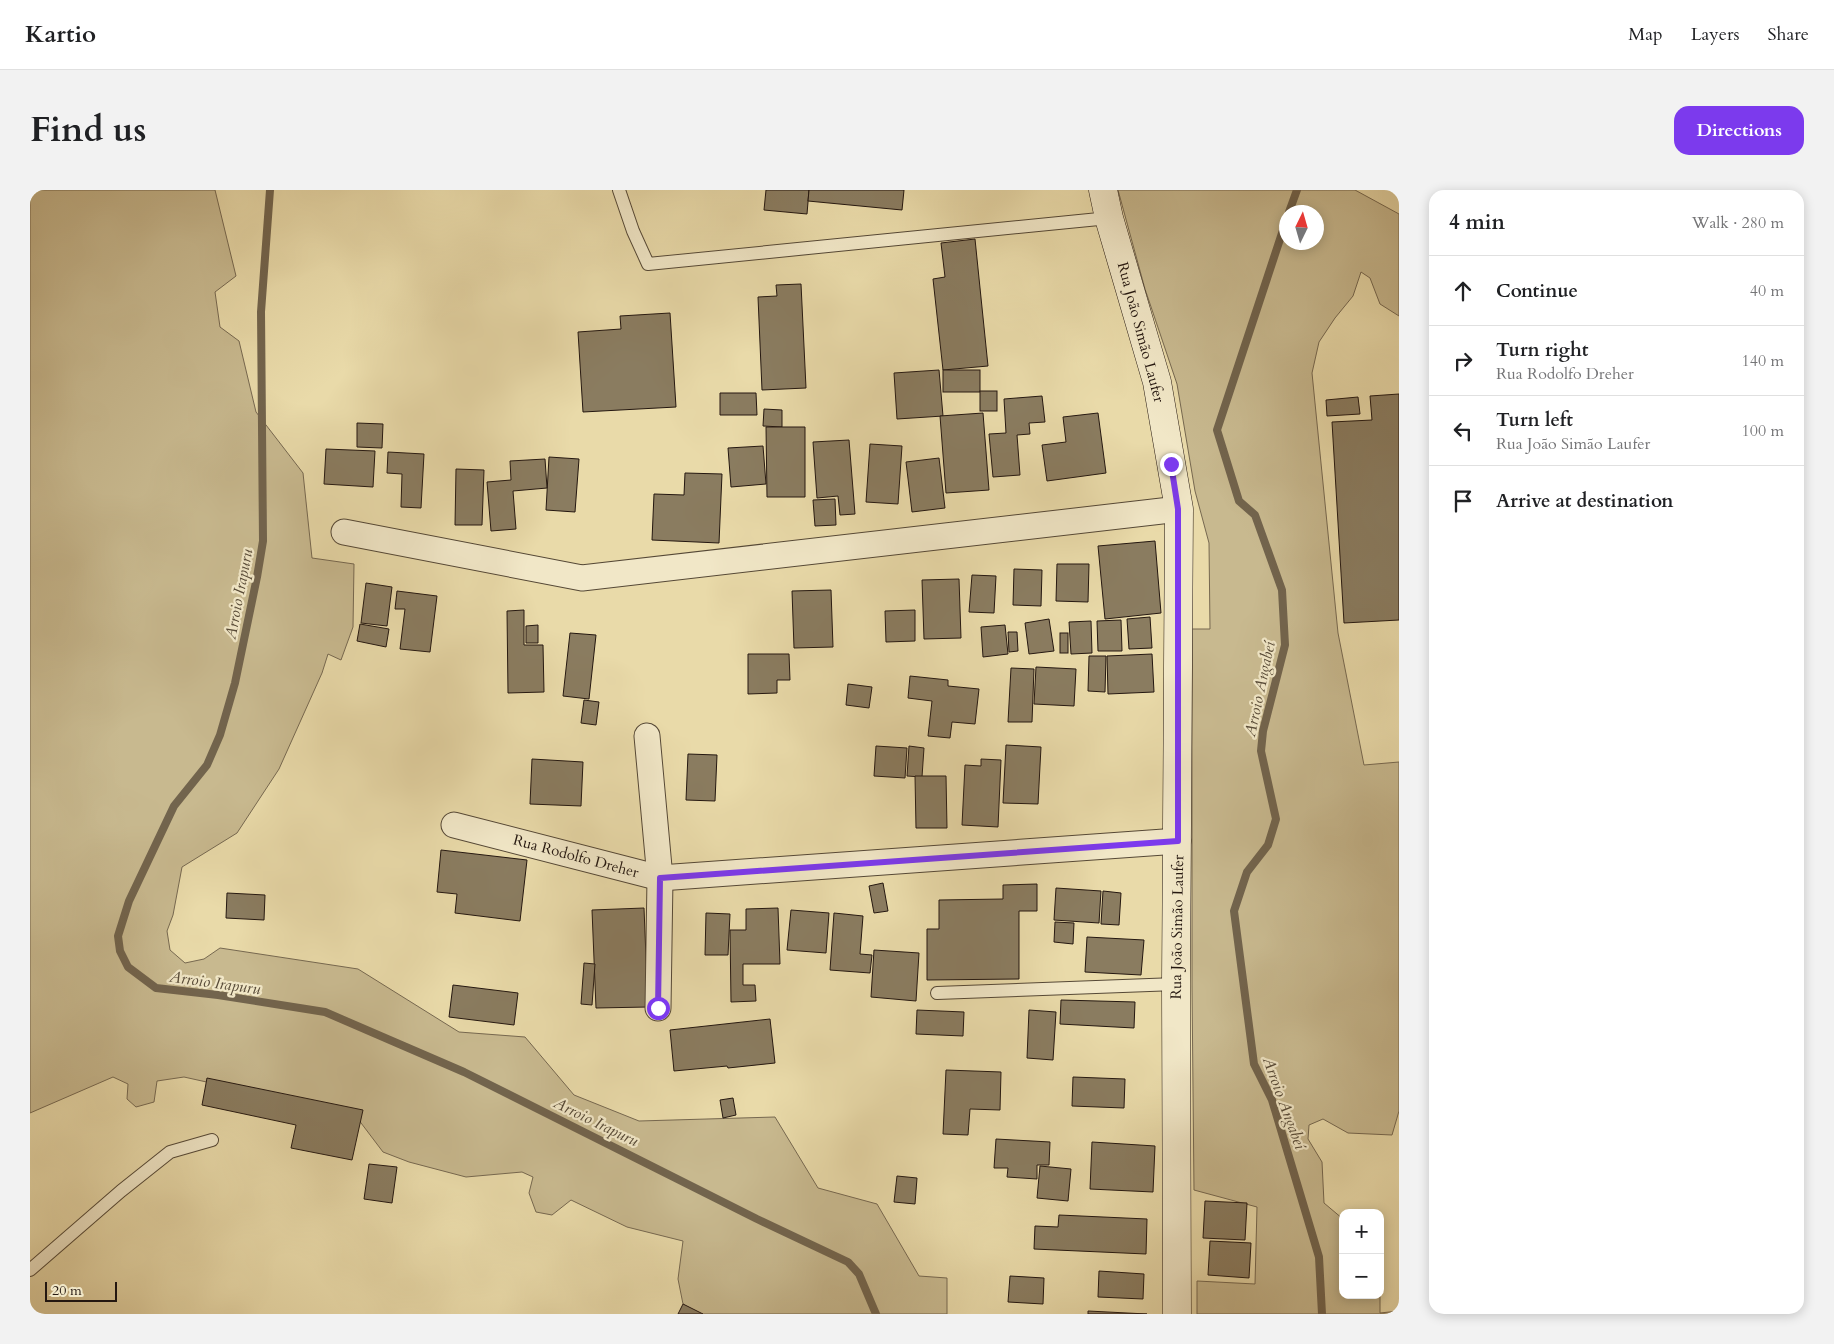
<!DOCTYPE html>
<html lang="en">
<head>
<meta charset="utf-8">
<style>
  :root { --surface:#fff; --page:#f2f2f2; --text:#202124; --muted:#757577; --line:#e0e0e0; --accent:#7c3aed }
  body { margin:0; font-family:Cardo,serif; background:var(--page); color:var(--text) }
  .controls { position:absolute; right:15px; bottom:15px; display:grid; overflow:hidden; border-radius:10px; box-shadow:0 2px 12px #0003 }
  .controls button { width:45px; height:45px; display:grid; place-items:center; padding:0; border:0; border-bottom:1px solid var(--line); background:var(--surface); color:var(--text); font:25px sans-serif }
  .compass { position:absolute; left:1249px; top:15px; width:45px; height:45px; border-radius:50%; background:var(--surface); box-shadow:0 2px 12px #0003; rotate:5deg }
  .scale { position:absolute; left:15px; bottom:12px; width:72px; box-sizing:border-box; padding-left:5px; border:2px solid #241710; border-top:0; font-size:14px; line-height:18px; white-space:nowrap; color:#241710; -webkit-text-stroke:4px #f1e7c7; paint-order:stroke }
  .stop { position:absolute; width:15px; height:15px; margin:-11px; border:4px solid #7c3aed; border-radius:50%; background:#fff }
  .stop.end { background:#7c3aed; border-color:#fff; box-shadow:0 1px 5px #0008 }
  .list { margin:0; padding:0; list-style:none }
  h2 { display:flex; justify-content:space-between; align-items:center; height:65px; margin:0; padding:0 20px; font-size:21px }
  h2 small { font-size:16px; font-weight:400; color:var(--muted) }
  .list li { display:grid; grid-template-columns:32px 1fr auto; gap:15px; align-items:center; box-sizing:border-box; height:70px; padding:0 20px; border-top:1px solid var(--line) }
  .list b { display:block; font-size:19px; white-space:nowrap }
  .list p { margin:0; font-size:16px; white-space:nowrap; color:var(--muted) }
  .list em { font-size:16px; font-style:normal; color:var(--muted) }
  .icon { flex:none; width:28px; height:28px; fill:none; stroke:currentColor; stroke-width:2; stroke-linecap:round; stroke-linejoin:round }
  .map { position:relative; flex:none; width:1369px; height:1124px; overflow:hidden; border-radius:15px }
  header { display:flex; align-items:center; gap:30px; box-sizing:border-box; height:70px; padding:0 25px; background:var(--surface); border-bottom:1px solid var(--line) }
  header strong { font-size:24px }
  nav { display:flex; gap:28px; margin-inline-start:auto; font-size:18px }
  .intro { display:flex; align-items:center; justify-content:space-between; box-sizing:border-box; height:120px; padding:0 30px }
  h1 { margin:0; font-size:35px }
  .button { padding:12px 22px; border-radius:15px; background:var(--accent); color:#fff; font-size:18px; font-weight:700 }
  main { display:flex; gap:30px; padding:0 30px }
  aside { flex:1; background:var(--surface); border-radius:15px; box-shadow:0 2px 12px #0003 }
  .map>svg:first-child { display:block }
  .green { fill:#c8b98f; stroke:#766850; fill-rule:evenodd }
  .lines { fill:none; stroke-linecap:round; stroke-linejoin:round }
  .stream { stroke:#72644d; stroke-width:8 }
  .building { fill:#8a7c60; stroke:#241710 }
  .lane-casing { stroke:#554836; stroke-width:14 }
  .street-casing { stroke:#554836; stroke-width:27 }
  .secondary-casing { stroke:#241710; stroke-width:29 }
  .lane { stroke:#f1e7c7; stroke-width:12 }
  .street { stroke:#f1e7c7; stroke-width:25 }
  .secondary { stroke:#f1e7c7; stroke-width:28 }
  .route { stroke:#7c3aed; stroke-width:6 }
  .labels { text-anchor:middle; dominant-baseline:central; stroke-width:4.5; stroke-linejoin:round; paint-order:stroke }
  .street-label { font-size:15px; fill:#241710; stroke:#f1e7c7 }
  .water-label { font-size:16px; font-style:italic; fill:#584b38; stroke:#f1e7c7 }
</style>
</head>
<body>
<header>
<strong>Kartio</strong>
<nav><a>Map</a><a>Layers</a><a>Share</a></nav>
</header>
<div class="intro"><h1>Find us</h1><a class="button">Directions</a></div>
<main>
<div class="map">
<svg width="1369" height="1124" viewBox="0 0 1369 1124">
  <rect width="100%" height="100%" fill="#e9daa9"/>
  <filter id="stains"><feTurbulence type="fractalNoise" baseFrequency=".004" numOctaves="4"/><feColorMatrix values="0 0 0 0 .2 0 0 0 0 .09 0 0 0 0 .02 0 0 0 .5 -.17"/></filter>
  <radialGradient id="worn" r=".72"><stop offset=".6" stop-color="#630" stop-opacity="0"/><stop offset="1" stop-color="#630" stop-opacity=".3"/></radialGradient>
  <g class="green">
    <polygon points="0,0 185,0 206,86 185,102 190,137 209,151 226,222 273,283 282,368 324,374 323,437 311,470 298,464 292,483 249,579 207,643 152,677 143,725 137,741 140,760 155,773 174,769 190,758 328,779 429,842 495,847 544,905 609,931 745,927 788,998 847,1014 889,1086 917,1088 917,1124 670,1124 653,1114 648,1089 653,1051 597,1037 541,1010 522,1025 506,1022 499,1003 503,987 492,982 436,987 379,972 353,962 325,925 154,887 127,891 124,912 106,917 97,909 98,894 83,887 0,923"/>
    <path d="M1088,0H1325L1369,24V126L1350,114L1340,88L1331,82L1323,106L1305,128L1289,152L1282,183L1308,443L1334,575L1369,572V921L1362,945L1318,943L1293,929L1279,935L1278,949L1292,972L1294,1013L1313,1029V1105H1350V1123L1369,1121V1124H1167V1091L1225,1094L1227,1017L1164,1000L1162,796V439H1180L1179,353L1165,301L1147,194L1115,99ZM1256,22H1286V52H1256Z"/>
  </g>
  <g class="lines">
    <g class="stream">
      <polyline points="240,0 231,122 233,351 227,387 205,493 190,545 177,575 144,616 99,711 88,746 90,761 98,777 126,798 188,805 295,822 434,882 727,1029 818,1072 829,1084 846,1124"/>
      <polyline points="1259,22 1267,0"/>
      <polyline points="1256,31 1187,240 1209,311 1225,325 1252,400 1255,455 1233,541 1231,561 1246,629 1238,655 1217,682 1204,721 1224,874 1242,910 1289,1067 1292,1124"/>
    </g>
  </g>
  <g class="building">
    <polygon points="736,0 779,0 777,24 734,20"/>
    <polygon points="779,0 874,0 872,20 778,11"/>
    <polygon points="945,49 958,176 913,180 903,89 915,87 911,53"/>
    <polygon points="771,94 776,198 732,200 728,107 747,106 746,95"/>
    <polygon points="640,123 646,217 553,222 548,142 591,139 590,126"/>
    <polygon points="909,180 913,226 867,229 864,183"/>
    <rect x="913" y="180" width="37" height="22"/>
    <rect x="950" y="201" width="17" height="20"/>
    <polygon points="690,203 726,203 727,225 690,225"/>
    <polygon points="1369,204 1369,430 1314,433 1302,232 1342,230 1340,206"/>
    <polygon points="1012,206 1015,232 999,233 1000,244 987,245 990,285 963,287 959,244 976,243 974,209"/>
    <polygon points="1328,207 1330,224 1297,226 1296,210"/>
    <polygon points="734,219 752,220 752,237 733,236"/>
    <polygon points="953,223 959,300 916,303 910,226"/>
    <polygon points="1068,223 1076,283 1017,291 1012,255 1036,252 1033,227"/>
    <polygon points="327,233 353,234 352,258 327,257"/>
    <polygon points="736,237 775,237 775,307 737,307"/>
    <polygon points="819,250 825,324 810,325 808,306 787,308 783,252"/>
    <polygon points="840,254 872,256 868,314 836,312"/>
    <polygon points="733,256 736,294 701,297 698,258"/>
    <polygon points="296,259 345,261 343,297 294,294"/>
    <polygon points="358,262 394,264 391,318 371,317 372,284 357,283"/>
    <polygon points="519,267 549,269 545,322 516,320"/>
    <polygon points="909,268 915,318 882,322 876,272"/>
    <polygon points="515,269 517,298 483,301 486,339 461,341 457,292 481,290 480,271"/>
    <polygon points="426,279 454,280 452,335 425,335"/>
    <polygon points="655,283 692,284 689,353 622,350 624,304 654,305"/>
    <polygon points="805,309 806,335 785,336 783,310"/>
    <polygon points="1125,351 1131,423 1075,429 1068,356"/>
    <polygon points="1027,374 1059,374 1058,412 1026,411"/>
    <polygon points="984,379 1012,380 1011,416 983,415"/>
    <polygon points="942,385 966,386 964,423 939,422"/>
    <polygon points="929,389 931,448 894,449 892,390"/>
    <polygon points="336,393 362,397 357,436 331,433"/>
    <polygon points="801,400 803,457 764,458 762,401"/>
    <polygon points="367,401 407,406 400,462 370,459 375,419 365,419"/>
    <polygon points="494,420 494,455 513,455 514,502 478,503 477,421"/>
    <polygon points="885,420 885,451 856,452 855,421"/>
    <polygon points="1120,427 1122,458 1099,459 1097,429"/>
    <polygon points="1019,429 1024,461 999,464 995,433"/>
    <polygon points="1091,430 1092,461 1068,461 1067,431"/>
    <polygon points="1061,431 1062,463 1041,464 1039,432"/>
    <polygon points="330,434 359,439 356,457 327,451"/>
    <polygon points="508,435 508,453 496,453 496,436"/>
    <polygon points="975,435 978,464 953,467 951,437"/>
    <polygon points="978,442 987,442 988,461 979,462"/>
    <polygon points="540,443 566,445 559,509 533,506"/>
    <rect x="1030" y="443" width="8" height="20"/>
    <polygon points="718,464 759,464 760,490 747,490 747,503 718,504"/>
    <polygon points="1122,464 1124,502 1078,504 1077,466"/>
    <polygon points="1059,466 1076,466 1075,502 1058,501"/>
    <polygon points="1006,477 1046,479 1044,516 1004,514"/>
    <polygon points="981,478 1004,479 1002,532 978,532"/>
    <polygon points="880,486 918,490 918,496 949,499 945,534 922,532 920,548 898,546 902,511 878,508"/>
    <polygon points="818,494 842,497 839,518 816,515"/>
    <polygon points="554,510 569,512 566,535 551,533"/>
    <polygon points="976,555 1011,557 1008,614 973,613"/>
    <polygon points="846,556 877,558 875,588 844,586"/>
    <polygon points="879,556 894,558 892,587 877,586"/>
    <polygon points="658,564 687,565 685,611 656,610"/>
    <polygon points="502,569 553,572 551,616 500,614"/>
    <polygon points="951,569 971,570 968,637 932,635 935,575 951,576"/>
    <polygon points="885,586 916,586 917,638 886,638"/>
    <polygon points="411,660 497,670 490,731 425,723 427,704 407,702"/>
    <polygon points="853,693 858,721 844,723 839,696"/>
    <polygon points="1007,694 1007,721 989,721 989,789 897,790 897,739 909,739 909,710 973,709 973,695"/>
    <polygon points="1026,698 1071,701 1069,733 1024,730"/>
    <polygon points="1073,701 1091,703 1089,735 1071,734"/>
    <polygon points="197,703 235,705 234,730 196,728"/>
    <polygon points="614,718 618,817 566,818 562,720"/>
    <polygon points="748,718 750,774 713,774 713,795 725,795 726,811 701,812 700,740 716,740 716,719"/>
    <polygon points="761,720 799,723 796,763 757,760"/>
    <polygon points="676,723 700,724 698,765 675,765"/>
    <polygon points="804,723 833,726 830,764 842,765 840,783 800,780"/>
    <polygon points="1025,732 1044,733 1043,754 1024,752"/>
    <polygon points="1057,747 1114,750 1111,785 1055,782"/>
    <polygon points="844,760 889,763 886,811 841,807"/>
    <polygon points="554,773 565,774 562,815 551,814"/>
    <polygon points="423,795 488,803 484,835 419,827"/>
    <polygon points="1031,810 1105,812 1104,838 1030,834"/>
    <polygon points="887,820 934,822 933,846 886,844"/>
    <polygon points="999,820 1026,822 1023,870 997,868"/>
    <polygon points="740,829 745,873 698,878 697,876 644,881 640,840"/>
    <polygon points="916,880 971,882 970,920 940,919 938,945 913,944"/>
    <polygon points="1043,887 1095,889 1094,918 1042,916"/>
    <polygon points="177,888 333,920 322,970 261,958 266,935 172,915"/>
    <polygon points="703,908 706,925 693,928 690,910"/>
    <polygon points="966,949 1020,952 1019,975 1007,975 1007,989 977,987 978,978 964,978"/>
    <polygon points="1062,952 1125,956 1123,1002 1060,999"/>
    <polygon points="339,974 367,977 362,1013 334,1009"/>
    <polygon points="1010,976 1041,979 1038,1011 1007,1008"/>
    <polygon points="867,986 887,988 885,1014 864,1012"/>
    <polygon points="1175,1011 1217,1013 1215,1050 1173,1048"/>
    <polygon points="1029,1025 1117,1029 1116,1064 1004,1059 1005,1036 1028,1037"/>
    <polygon points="1180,1051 1221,1053 1219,1088 1178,1085"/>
    <polygon points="1069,1081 1114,1084 1113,1109 1068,1107"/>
    <polygon points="980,1086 1014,1088 1013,1114 978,1112"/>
    <polygon points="653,1114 673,1124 648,1124"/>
    <polygon points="1058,1121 1117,1124 1058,1124"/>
  </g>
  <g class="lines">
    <defs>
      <g id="lane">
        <polyline points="589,0 603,41 618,74 1079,28"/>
        <polyline points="907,803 1146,794"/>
        <polyline points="0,1080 91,1001 140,962 182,950"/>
      </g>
      <g id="street">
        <polyline points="314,342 552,388 1149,319"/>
        <polyline points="617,546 630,688 628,818"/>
        <polyline points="424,635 630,688 1148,651"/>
      </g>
      <polyline id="secondary" points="1073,0 1079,28 1127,192 1149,319 1146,794 1147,1124"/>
    </defs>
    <use href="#lane" class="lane-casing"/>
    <use href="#street" class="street-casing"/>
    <use href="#secondary" class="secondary-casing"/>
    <use href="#lane" class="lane"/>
    <use href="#street" class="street"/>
    <use href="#secondary" class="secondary"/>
  </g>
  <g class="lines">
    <polyline class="route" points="628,818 630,688 1148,651 1148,319 1141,274"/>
  </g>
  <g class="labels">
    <g class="street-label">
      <text transform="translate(1111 142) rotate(75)">Rua João Simão Laufer</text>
      <text transform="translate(546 666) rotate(15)">Rua Rodolfo Dreher</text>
      <text transform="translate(1147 737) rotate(-89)">Rua João Simão Laufer</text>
    </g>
    <g class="water-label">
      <text transform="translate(209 404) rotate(-79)">Arroio Irapuru</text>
      <text transform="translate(1230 499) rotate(-78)">Arroio Angabeí</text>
      <text transform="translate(185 793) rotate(8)">Arroio Irapuru</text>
      <text transform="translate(1254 913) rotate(70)">Arroio Angabeí</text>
      <text transform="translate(566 932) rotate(26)">Arroio Irapuru</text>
    </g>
  </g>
  <rect width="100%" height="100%" filter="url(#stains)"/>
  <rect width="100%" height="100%" fill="url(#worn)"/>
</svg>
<div class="controls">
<button>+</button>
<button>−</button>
</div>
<svg class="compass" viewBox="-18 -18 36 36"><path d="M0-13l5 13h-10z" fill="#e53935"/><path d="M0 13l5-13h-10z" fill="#757577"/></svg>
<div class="scale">20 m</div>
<div class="stop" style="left:628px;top:818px"></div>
<div class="stop end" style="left:1141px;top:274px"></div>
</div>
<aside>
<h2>4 min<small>Walk · 280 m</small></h2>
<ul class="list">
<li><svg class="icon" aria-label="ahead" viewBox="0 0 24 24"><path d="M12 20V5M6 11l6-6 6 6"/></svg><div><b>Continue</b></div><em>40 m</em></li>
<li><svg class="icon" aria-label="right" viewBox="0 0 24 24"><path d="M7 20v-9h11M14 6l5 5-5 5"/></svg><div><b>Turn right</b><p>Rua Rodolfo Dreher</p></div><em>140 m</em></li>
<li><svg class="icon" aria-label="left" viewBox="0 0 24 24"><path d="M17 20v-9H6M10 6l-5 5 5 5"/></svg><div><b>Turn left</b><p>Rua João Simão Laufer</p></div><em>100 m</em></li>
<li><svg class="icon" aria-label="arrive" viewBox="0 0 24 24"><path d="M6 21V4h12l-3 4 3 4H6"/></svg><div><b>Arrive at destination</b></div></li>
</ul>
</aside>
</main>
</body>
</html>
